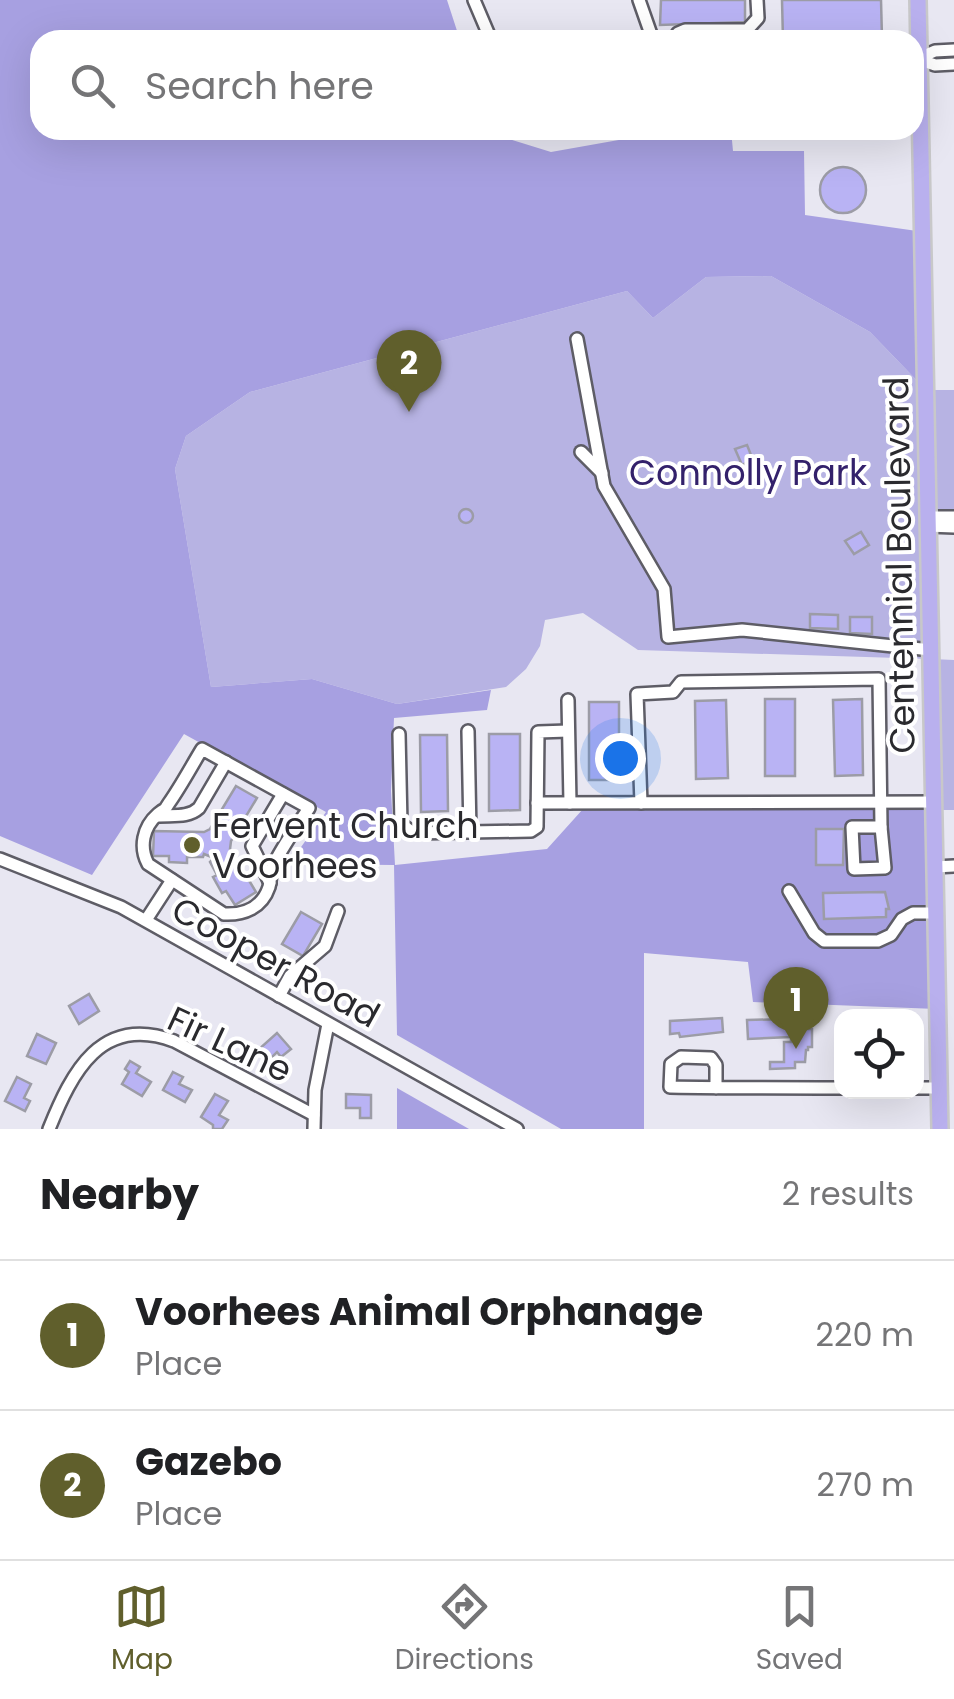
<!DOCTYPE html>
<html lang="en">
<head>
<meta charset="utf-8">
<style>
  :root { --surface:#fff; --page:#f2f2f2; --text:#202124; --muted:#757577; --line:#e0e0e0; --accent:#605f2c }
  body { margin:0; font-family:Poppins,sans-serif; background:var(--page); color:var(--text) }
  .controls { position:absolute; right:30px; bottom:30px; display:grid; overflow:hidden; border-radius:20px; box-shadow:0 10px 40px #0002 }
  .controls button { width:90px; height:90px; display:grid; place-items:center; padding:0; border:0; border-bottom:2px solid var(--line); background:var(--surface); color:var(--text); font:50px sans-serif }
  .you { position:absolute; left:620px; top:758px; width:35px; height:35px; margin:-25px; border:8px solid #fff; border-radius:50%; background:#1a73e8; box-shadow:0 0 0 15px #1a73e833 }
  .badge { display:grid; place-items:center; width:65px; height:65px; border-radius:50%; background:var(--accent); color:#fff; font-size:32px; font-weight:700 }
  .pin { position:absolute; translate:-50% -82px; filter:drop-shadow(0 2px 5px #0008) }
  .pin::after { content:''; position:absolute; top:52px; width:35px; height:30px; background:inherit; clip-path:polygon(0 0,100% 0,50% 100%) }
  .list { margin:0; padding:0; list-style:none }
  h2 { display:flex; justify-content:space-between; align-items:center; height:130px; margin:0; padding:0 40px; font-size:42px }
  h2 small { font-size:32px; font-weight:400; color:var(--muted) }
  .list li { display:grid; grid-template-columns:65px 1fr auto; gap:30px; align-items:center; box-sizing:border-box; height:150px; padding:0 40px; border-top:2px solid var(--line) }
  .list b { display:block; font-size:38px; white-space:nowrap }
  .list p { margin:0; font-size:32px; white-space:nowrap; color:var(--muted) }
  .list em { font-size:32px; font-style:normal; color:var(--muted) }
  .icon { flex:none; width:55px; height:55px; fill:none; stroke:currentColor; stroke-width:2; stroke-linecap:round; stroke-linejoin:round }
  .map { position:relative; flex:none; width:954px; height:1129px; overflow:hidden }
  .search { position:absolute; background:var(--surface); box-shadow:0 10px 40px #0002; left:30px; right:30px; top:30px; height:110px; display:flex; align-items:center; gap:25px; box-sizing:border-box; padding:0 35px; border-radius:30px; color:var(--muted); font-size:38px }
  .sheet { height:430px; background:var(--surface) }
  nav { display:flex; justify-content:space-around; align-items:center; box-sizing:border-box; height:140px; border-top:2px solid var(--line); background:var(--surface); font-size:28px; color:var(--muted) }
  nav a { display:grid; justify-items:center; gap:5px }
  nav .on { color:var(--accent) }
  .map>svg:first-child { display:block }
  .green { fill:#b7b3e3 }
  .forest { fill:#a7a0e1 }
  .building { fill:#b9b3f4; stroke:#9c9ca6; stroke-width:2.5 }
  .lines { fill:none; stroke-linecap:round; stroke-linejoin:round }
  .minor-casing { stroke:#5e5d66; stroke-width:16 }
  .major-casing { stroke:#c8c8c9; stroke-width:20 }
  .minor { stroke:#fff; stroke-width:11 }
  .major { stroke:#b9b0ee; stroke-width:15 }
  .poi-dot { fill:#605f2c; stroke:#fff; stroke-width:4 }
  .labels { text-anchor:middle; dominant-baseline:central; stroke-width:8; stroke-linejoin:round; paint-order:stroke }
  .park-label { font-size:35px; fill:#33216b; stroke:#fff }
  .street-label { font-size:35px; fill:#2a2a2e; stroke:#fff }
  .poi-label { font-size:35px; fill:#2a2a2e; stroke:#fff; text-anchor:start }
</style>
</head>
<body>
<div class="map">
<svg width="954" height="1129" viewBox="0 0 954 1129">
  <rect width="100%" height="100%" fill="#e8e7f2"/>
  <polygon class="green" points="771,276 870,332 926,390 954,390 954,517 929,517 932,659 954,660 954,810 934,810 930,659 638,650 583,613 545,620 540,646 526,669 506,687 397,704 312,679 211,687 175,469 186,436 250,392 627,291 653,318 706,277"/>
  <g class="forest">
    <polygon points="0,0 447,0 460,40 40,40 40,130 501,130 509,139 551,152 675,130 731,130 733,151 804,151 805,215 924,232 926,390 870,332 771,276 706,277 653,318 627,291 250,392 186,436 175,469 211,687 312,679 397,704 491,690 487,710 394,718 391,791 395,865 547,849 583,809 934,810 937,1009 753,1002 748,962 644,953 644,1129 561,1129 397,1035 394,865 289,864 326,812 184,734 92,875 0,836"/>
    <polygon points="397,1088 469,1129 397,1129"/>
  </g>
  <g class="building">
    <polygon points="661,0 745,0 745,22 660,25"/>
    <polygon points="782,0 881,0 882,38 783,40"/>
    <circle cx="843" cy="190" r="23"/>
    <polygon points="747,445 753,460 742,465 735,449"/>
    <circle cx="466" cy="516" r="7"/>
    <polygon points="861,532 869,545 854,554 845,541"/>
    <polygon points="810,614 838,615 838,629 810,628"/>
    <polygon points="850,617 872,617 872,634 850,633"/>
    <rect x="765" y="699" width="30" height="77"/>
    <polygon points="862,699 863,775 835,776 833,700"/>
    <polygon points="726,700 728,778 696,779 695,701"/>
    <rect x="589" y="702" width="30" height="78"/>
    <polygon points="489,734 520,734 520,810 489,811"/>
    <polygon points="420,735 447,735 448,811 421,812"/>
    <polygon points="236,786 257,798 231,841 230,849 256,892 235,905 226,891 222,893 213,877 217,875 210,862 214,858 204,854 203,857 187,857 187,863 169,862 169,856 153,856 154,831 204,832 210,829"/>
    <polygon points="816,829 844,829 843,865 816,865"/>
    <polygon points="885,892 889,909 886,909 886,917 824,919 823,893"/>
    <polygon points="301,912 322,924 303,956 282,944"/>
    <polygon points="89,994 99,1011 79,1024 69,1006"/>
    <polygon points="788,1016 802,1016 802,1018 805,1018 805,1028 790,1029 790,1037 748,1039 747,1020 789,1019"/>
    <polygon points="722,1018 723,1032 680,1037 679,1033 670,1034 670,1021"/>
    <polygon points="791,1029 812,1029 812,1047 808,1047 808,1050 806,1050 805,1062 795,1062 795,1068 770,1069 770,1062 784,1062 784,1042 791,1042"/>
    <polygon points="277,1033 291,1049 281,1057 277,1052 268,1061 258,1050"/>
    <polygon points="37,1034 56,1043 46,1064 27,1056"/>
    <polygon points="130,1061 140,1067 136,1073 151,1082 142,1096 122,1084 129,1072 125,1069"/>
    <polygon points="173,1072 183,1077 179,1084 192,1090 185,1102 163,1090"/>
    <polygon points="17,1077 31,1084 24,1098 30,1101 25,1111 5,1101"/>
    <polygon points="215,1094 228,1101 219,1115 228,1120 222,1129 213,1129 213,1125 201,1117"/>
    <polygon points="346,1094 371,1095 371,1118 360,1118 360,1108 346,1108"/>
  </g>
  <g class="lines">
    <defs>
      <g id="minor">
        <polyline points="474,0 491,40"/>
        <polyline points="639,0 653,40"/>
        <polyline points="673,40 678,33 685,30 747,30 758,18 757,0"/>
        <polyline points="915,58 935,65 954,64"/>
        <polyline points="919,58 935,51 954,50"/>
        <polyline points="577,339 604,486 664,589 668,637 742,630 931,650"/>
        <polyline points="581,452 602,473"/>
        <polyline points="928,517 954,517"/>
        <polyline points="928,526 954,527"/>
        <polyline points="568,700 570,803"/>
        <polyline points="468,731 470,832"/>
        <polyline points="399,734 401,824 413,833 531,831 537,827 538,732 568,731"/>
        <path d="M202,749L309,808C297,826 284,844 274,864C270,871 271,879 269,887C262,908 244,915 224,914L148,864C139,847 143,827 158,814C167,806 162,814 169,803C181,786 191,767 202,749Z"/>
        <polyline points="537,803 934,802"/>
        <polyline points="641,803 637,694 673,692 681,682 879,679 881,827"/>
        <path d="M159,816C174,815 188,818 199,808L226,762"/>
        <polygon points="852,827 881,827 885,868 854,869"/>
        <polyline points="0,859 121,907 517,1129"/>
        <polyline points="935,867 954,866"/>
        <polyline points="270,883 252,846 283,794"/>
        <polyline points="789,891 814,933 824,941 878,941 891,935 902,919 913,913 936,913"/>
        <polyline points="146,920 172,880"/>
        <polyline points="279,996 290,976 325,946 338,911"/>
        <path d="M716,1088V1065L711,1058L681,1057L671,1064L670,1087C727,1088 784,1088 842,1088"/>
        <polyline points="916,1088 939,1088"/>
        <path d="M49,1129C72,1072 101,1014 174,1041L314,1115"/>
        <polyline points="314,1129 315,1090 328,1024"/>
      </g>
      <polyline id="major" points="918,0 940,1129"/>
    </defs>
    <use href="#minor" class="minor-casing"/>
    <use href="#major" class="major-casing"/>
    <use href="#minor" class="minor"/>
    <use href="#major" class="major"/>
  </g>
  <circle class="poi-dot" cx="192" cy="845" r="10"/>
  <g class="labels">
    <g class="park-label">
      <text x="748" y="472">Connolly Park</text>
    </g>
    <g class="street-label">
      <text transform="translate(899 565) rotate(-91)">Centennial Boulevard</text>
      <text transform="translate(276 962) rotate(29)">Cooper Road</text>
      <text transform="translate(230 1044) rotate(25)">Fir Lane</text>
    </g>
    <g class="poi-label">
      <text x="212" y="825">Fervent Church<tspan x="212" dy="40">Voorhees</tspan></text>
    </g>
  </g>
</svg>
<div class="controls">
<button><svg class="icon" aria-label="locate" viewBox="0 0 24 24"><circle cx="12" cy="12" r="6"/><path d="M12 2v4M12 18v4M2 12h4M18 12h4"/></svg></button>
</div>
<div class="you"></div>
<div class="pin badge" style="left:796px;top:1049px">1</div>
<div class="pin badge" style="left:409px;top:412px">2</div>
<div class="search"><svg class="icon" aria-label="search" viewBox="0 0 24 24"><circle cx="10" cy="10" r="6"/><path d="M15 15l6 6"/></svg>Search here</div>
</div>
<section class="sheet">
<h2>Nearby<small>2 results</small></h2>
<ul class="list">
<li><span class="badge">1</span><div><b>Voorhees Animal Orphanage</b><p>Place</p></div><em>220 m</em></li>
<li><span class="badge">2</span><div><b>Gazebo</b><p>Place</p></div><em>270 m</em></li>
</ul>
</section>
<nav>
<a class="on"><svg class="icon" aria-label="map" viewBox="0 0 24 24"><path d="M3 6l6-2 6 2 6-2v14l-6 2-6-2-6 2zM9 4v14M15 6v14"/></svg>Map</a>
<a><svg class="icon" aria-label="directions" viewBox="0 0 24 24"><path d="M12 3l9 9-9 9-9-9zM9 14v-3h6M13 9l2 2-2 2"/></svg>Directions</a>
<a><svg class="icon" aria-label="saved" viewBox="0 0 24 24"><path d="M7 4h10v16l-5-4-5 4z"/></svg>Saved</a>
</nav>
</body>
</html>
